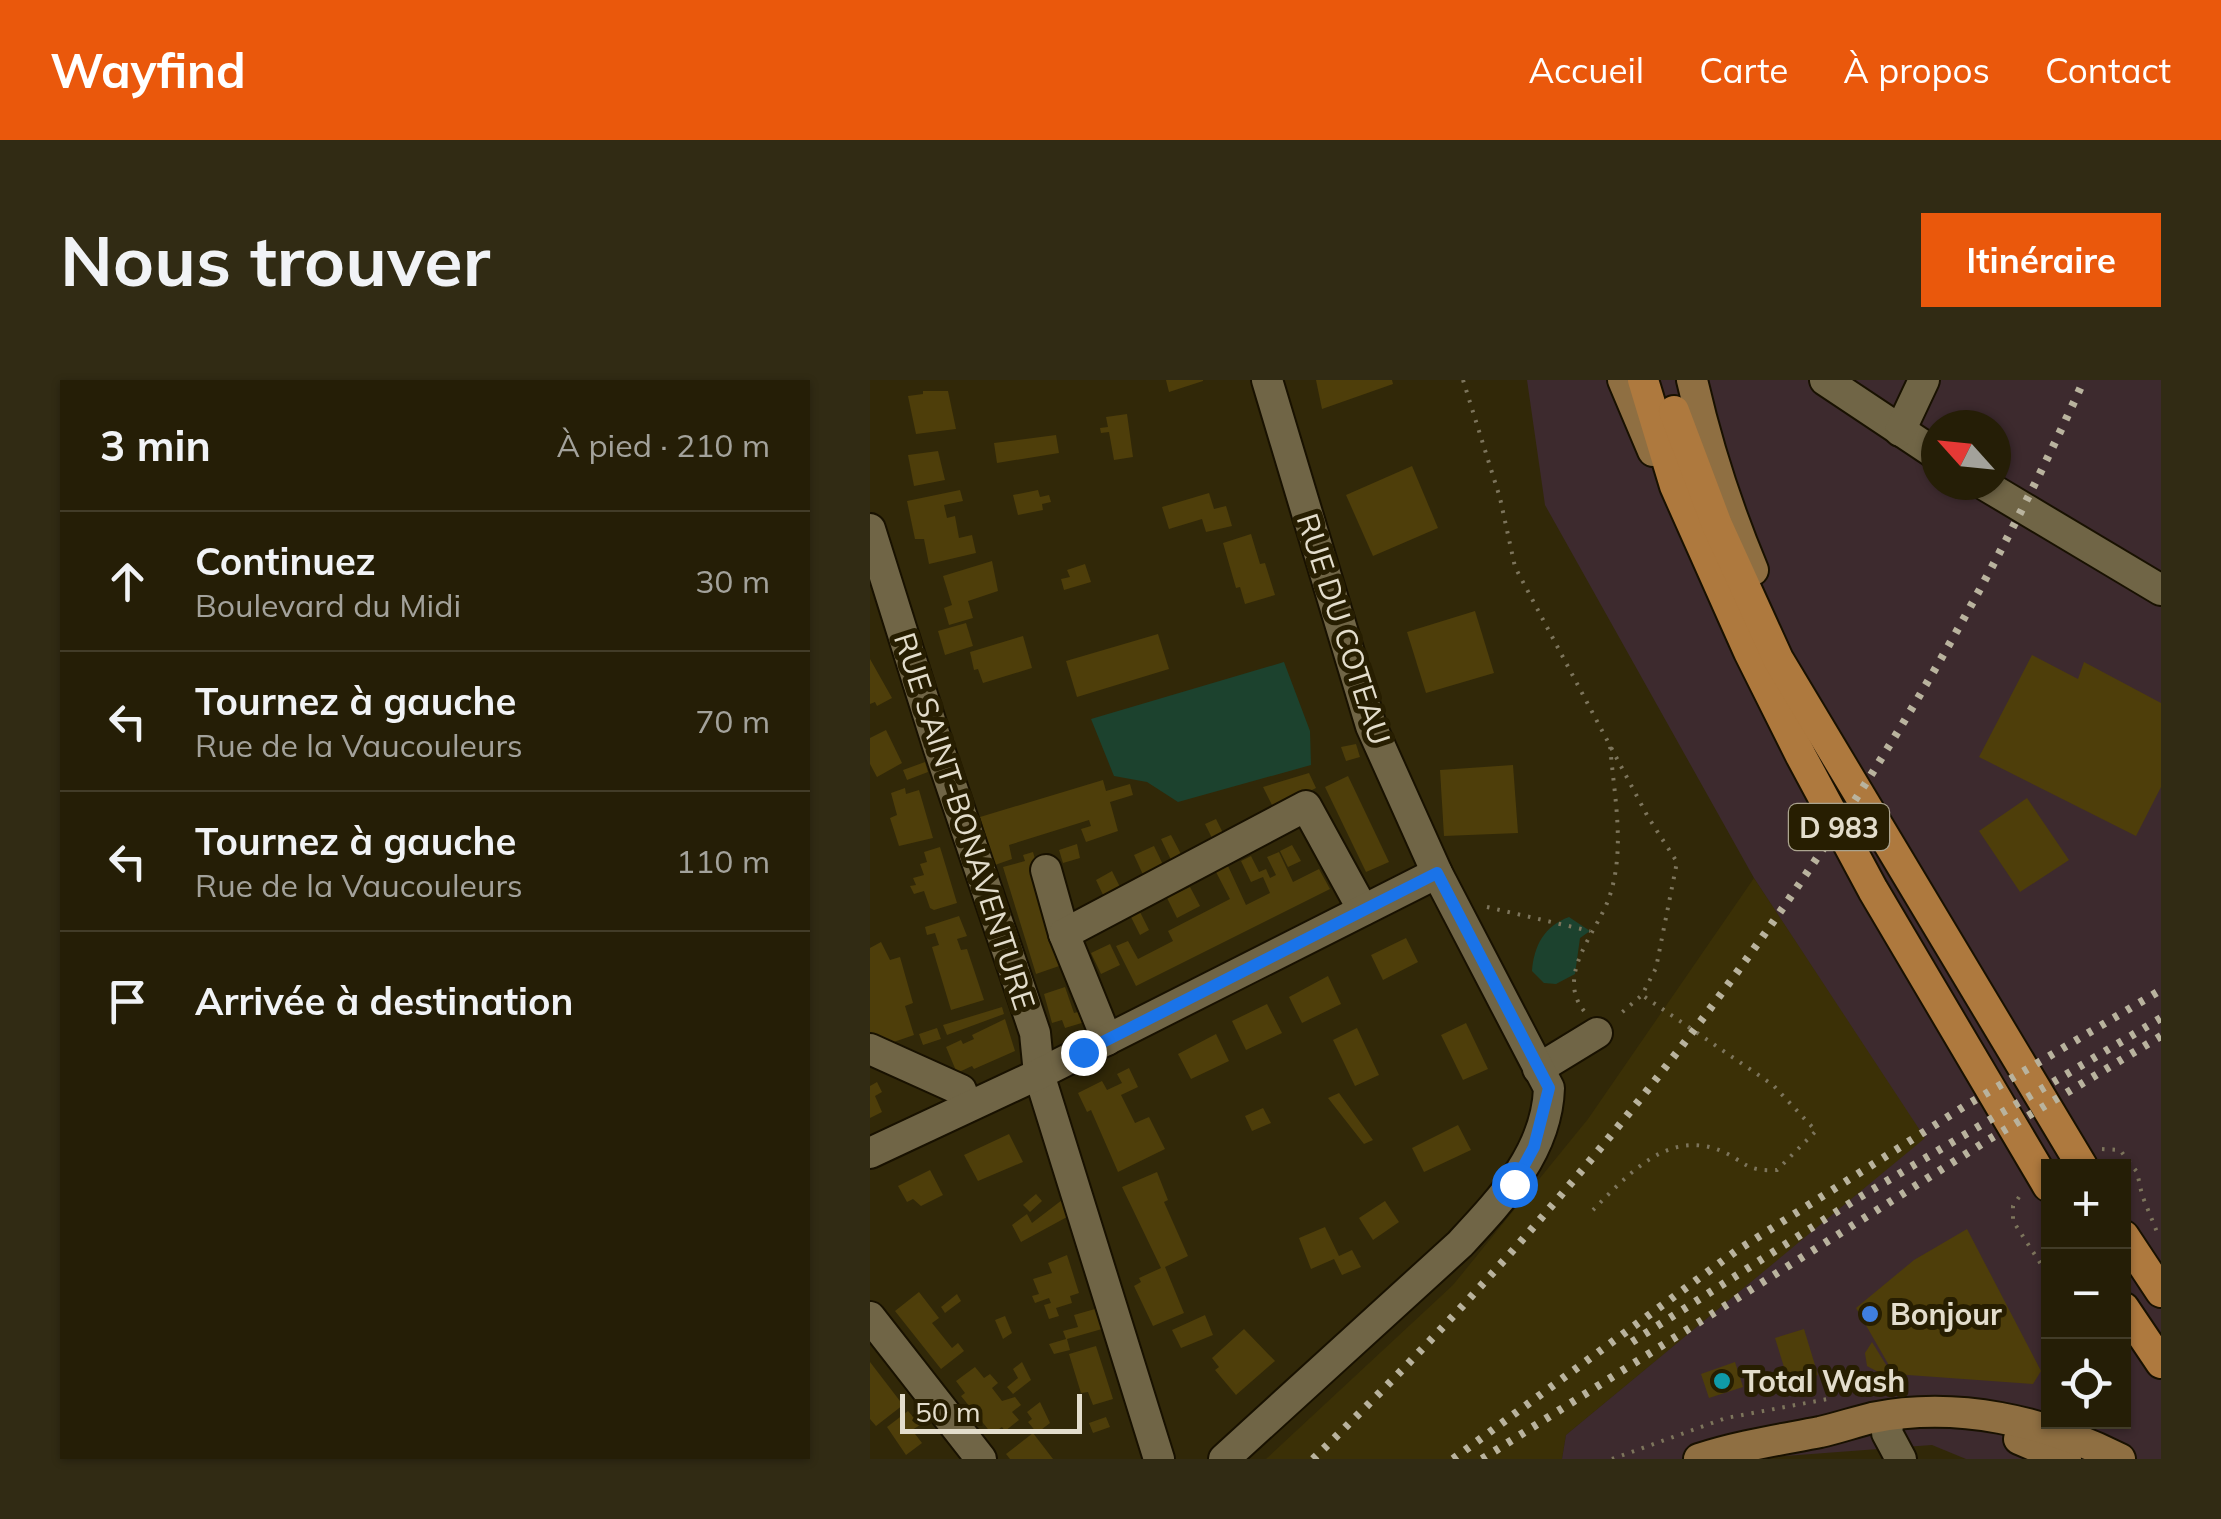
<!DOCTYPE html>
<html lang="fr">
<head>
<meta charset="utf-8">
<style>
  :root { --surface:#251e06; --page:#312b14; --text:#f1f3f6; --muted:#a3a29b; --line:#423c28; --accent:#ea580c }
  body { margin:0; font-family:Mulish,sans-serif; background:var(--page); color:var(--text) }
  .controls { position:absolute; right:30px; bottom:30px; display:grid; overflow:hidden; border-radius:0px; box-shadow:0 2px 8px #0004 }
  .controls button { width:90px; height:90px; display:grid; place-items:center; padding:0; border:0; border-bottom:2px solid var(--line); background:var(--surface); color:var(--text); font:50px sans-serif }
  .compass { position:absolute; left:1051px; top:30px; width:90px; height:90px; border-radius:50%; background:var(--surface); box-shadow:0 2px 8px #0004; rotate:297deg }
  .scale { position:absolute; left:30px; bottom:25px; width:182px; box-sizing:border-box; padding-left:10px; border:5px solid #e3ddcc; border-top:0; font-size:28px; line-height:35px; white-space:nowrap; color:#e3ddcc; -webkit-text-stroke:8px #271e01; paint-order:stroke }
  .stop { position:absolute; width:30px; height:30px; margin:-22px; border:8px solid #1a73e8; border-radius:50%; background:#fff }
  .stop.end { background:#1a73e8; border-color:#fff; box-shadow:0 2px 10px #0008 }
  .list { margin:0; padding:0; list-style:none }
  h2 { display:flex; justify-content:space-between; align-items:center; height:130px; margin:0; padding:0 40px; font-size:42px }
  h2 small { font-size:32px; font-weight:400; color:var(--muted) }
  .list li { display:grid; grid-template-columns:65px 1fr auto; gap:30px; align-items:center; box-sizing:border-box; height:140px; padding:0 40px; border-top:2px solid var(--line) }
  .list b { display:block; font-size:38px; white-space:nowrap }
  .list p { margin:0; font-size:32px; white-space:nowrap; color:var(--muted) }
  .list em { font-size:32px; font-style:normal; color:var(--muted) }
  .icon { flex:none; width:55px; height:55px; fill:none; stroke:currentColor; stroke-width:2; stroke-linecap:round; stroke-linejoin:round }
  .map { position:relative; flex:none; width:1291px; height:1079px; overflow:hidden; border-radius:0px }
  header { display:flex; align-items:center; gap:60px; box-sizing:border-box; height:140px; padding:0 50px; background:var(--accent); color:#fff }
  header strong { font-size:48px }
  nav { display:flex; gap:55px; margin-inline-start:auto; font-size:35px }
  .intro { display:flex; align-items:center; justify-content:space-between; box-sizing:border-box; height:240px; padding:0 60px }
  h1 { margin:0; font-size:70px }
  .button { padding:25px 45px; border-radius:0px; background:var(--accent); color:#fff; font-size:35px; font-weight:700 }
  main { display:flex; gap:60px; padding:0 60px }
  aside { flex:1; background:var(--surface); border-radius:0px; box-shadow:0 2px 8px #0004 }
  .map>svg:first-child { display:block }
  .built { fill:#3b3006 }
  .industrial { fill:#3d2a2e; fill-rule:evenodd }
  .green { fill:#1c422e }
  .building { fill:#4e3e0a }
  .lines { fill:none; stroke-linecap:round; stroke-linejoin:round }
  .street-casing { stroke:#181100; stroke-width:34 }
  .secondary-casing { stroke:#181100; stroke-width:34 }
  .primary-casing { stroke:#181100; stroke-width:34 }
  .path { stroke:#7d755c; stroke-width:4; stroke-dasharray:2.5 8; stroke-linecap:butt }
  .street { stroke:#706546; stroke-width:30 }
  .secondary { stroke:#8f6f42; stroke-width:30 }
  .primary { stroke:#ae793e; stroke-width:30 }
  .rail { stroke:#b9b39e; stroke-width:8; stroke-dasharray:5 10; stroke-linecap:butt }
  .route { stroke:#1a73e8; stroke-width:12 }
  .shop-dot { fill:#3f7fe0; stroke:#271e01; stroke-width:4 }
  .culture-dot { fill:#0f9aa8; stroke:#271e01; stroke-width:4 }
  .labels { text-anchor:middle; dominant-baseline:central; stroke-width:10; stroke-linejoin:round; paint-order:stroke }
  .shield { fill:#271e01; stroke:#aba48f; stroke-width:2.5 }
  .shield-label { font-size:28px; font-weight:bold; fill:#e3ddcc }
  .street-label { font-size:30px; fill:#e3ddcc; stroke:#271e01 }
  .poi-label { font-size:30px; font-weight:bold; fill:#e3ddcc; stroke:#271e01; text-anchor:start }
</style>
</head>
<body>
<header>
<strong>Wayfind</strong>
<nav><a>Accueil</a><a>Carte</a><a>À propos</a><a>Contact</a></nav>
</header>
<div class="intro"><h1>Nous trouver</h1><a class="button">Itinéraire</a></div>
<main>
<aside>
<h2>3 min<small>À pied · 210 m</small></h2>
<ul class="list">
<li><svg class="icon" aria-label="ahead" viewBox="0 0 24 24"><path d="M12 20V5M6 11l6-6 6 6"/></svg><div><b>Continuez</b><p>Boulevard du Midi</p></div><em>30 m</em></li>
<li><svg class="icon" aria-label="left" viewBox="0 0 24 24"><path d="M17 20v-9H6M10 6l-5 5 5 5"/></svg><div><b>Tournez à gauche</b><p>Rue de la Vaucouleurs</p></div><em>70 m</em></li>
<li><svg class="icon" aria-label="left" viewBox="0 0 24 24"><path d="M17 20v-9H6M10 6l-5 5 5 5"/></svg><div><b>Tournez à gauche</b><p>Rue de la Vaucouleurs</p></div><em>110 m</em></li>
<li><svg class="icon" aria-label="arrive" viewBox="0 0 24 24"><path d="M6 21V4h12l-3 4 3 4H6"/></svg><div><b>Arrivée à destination</b></div></li>
</ul>
</aside>
<div class="map">
<svg width="1291" height="1079" viewBox="0 0 1291 1079">
  <rect width="100%" height="100%" fill="#312808"/>
  <polygon class="built" points="884,498 1056,758 696,1055 692,1079 396,1079 583,905 718,739"/>
  <path class="industrial" d="M657,0H1291V1079H1096L1062,1065L875,1079H692L696,1055L1055,758L884,498L675,125ZM1066,45H1126V105H1066ZM1178,786H1254V1042H1178Z"/>
  <g class="green">
    <polygon points="414,282 440,351 441,385 308,422 277,402 244,396 221,339"/>
    <path d="M699,537L720,551L710,558L705,594L686,604L674,603L662,591C664,566 674,546 699,537Z"/>
  </g>
  <g class="building">
    <polygon points="296,0 333,0 333,1 299,12"/>
    <polygon points="446,0 522,0 523,4 452,29"/>
    <polygon points="53,11 78,11 86,49 46,54 38,16 53,14"/>
    <polygon points="257,34 263,77 244,80 239,52 231,53 230,48 238,47 236,37"/>
    <polygon points="186,55 189,73 127,83 124,63"/>
    <polygon points="68,71 75,100 44,106 38,75"/>
    <polygon points="542,86 568,148 503,176 476,115"/>
    <polygon points="90,110 93,121 74,125 77,138 85,136 89,158 102,155 106,173 59,184 54,159 45,159 37,121"/>
    <polygon points="168,110 170,117 179,115 181,122 172,124 173,130 148,135 143,115"/>
    <polygon points="339,113 344,129 356,126 362,146 336,152 332,139 299,149 292,127"/>
    <polygon points="381,154 390,184 395,183 405,215 375,224 370,207 366,208 353,163"/>
    <polygon points="122,181 128,211 98,221 103,238 79,245 74,228 82,225 73,196"/>
    <polygon points="215,184 221,202 194,210 191,199 200,197 197,190"/>
    <polygon points="605,231 624,293 556,313 537,252"/>
    <polygon points="96,243 103,266 75,275 68,251"/>
    <polygon points="288,254 299,289 207,317 196,281"/>
    <polygon points="153,256 162,288 113,303 108,289 104,290 100,272"/>
    <polygon points="1162,275 1208,299 1214,282 1291,323 1291,407 1266,456 1109,377"/>
    <polygon points="0,279 22,318 7,326 5,322 0,324"/>
    <polygon points="16,350 32,383 7,397 0,384 0,358"/>
    <polygon points="486,364 490,377 476,381 471,367"/>
    <polygon points="55,382 58,392 37,400 33,390"/>
    <polygon points="643,385 648,453 574,456 570,390"/>
    <polygon points="439,393 446,408 404,429 393,407"/>
    <polygon points="478,396 519,482 496,492 455,407"/>
    <polygon points="233,400 236,411 260,404 263,415 240,422 248,451 216,462 211,449 221,446 219,440 139,465 142,479 125,485 110,437"/>
    <polygon points="35,408 36,414 49,410 63,458 29,466 20,438 27,435 21,413"/>
    <polygon points="1157,418 1199,480 1150,512 1109,451"/>
    <polygon points="346,439 355,457 344,462 335,444"/>
    <polygon points="301,455 313,478 303,484 291,459"/>
    <polygon points="207,464 210,478 193,483 189,470"/>
    <polygon points="422,465 431,481 418,487 410,471"/>
    <polygon points="284,466 295,489 275,499 264,475"/>
    <polygon points="70,467 87,523 64,530 60,528 54,511 44,514 40,506 46,505 43,498 54,495 50,484 57,482 54,472"/>
    <polygon points="163,472 195,584 166,594 133,487 155,481 153,475"/>
    <polygon points="409,472 423,502 449,489 460,509 266,606 246,566 258,561 268,579 303,561 298,551 360,519 346,492 358,486 376,525 400,513 393,497 381,502 371,481 381,476 389,492 396,489 400,498 406,495 397,477"/>
    <polygon points="242,491 252,511 235,519 226,500"/>
    <polygon points="320,507 330,526 307,538 297,518"/>
    <polygon points="270,532 279,550 270,555 261,537"/>
    <polygon points="89,536 97,556 87,559 91,570 97,569 114,620 81,630 62,567 69,565 65,553 57,555 55,547"/>
    <polygon points="536,558 548,582 513,600 501,575"/>
    <polygon points="11,562 20,580 30,577 43,623 35,626 44,655 15,665 0,658 0,568"/>
    <polygon points="240,564 250,585 231,594 221,573"/>
    <polygon points="458,596 471,624 432,643 419,617"/>
    <polygon points="195,607 204,633 212,631 215,642 195,648 192,640 182,643 174,614"/>
    <polygon points="397,624 412,653 376,670 362,641"/>
    <polygon points="132,627 134,634 77,655 73,645"/>
    <polygon points="135,639 145,671 104,689 102,686 87,693 76,667 91,660 93,664 104,659 102,655"/>
    <polygon points="596,643 618,689 593,700 571,655"/>
    <polygon points="67,648 71,659 53,665 49,654"/>
    <polygon points="487,648 509,695 485,706 463,660"/>
    <polygon points="346,654 359,681 321,699 308,674"/>
    <polygon points="259,688 268,707 251,715 265,743 279,737 295,769 248,792 221,730 217,732 208,713 232,701 237,710 252,703 247,694"/>
    <polygon points="7,702 12,712 5,716 12,732 0,738 0,706"/>
    <polygon points="469,713 487,738 503,760 494,764 458,718"/>
    <polygon points="393,728 401,743 382,751 375,736"/>
    <polygon points="588,745 601,770 554,792 542,768"/>
    <polygon points="139,754 153,782 108,801 94,775"/>
    <polygon points="60,790 73,815 51,826 43,819 37,822 28,806"/>
    <polygon points="287,792 298,820 294,822 318,876 295,887 314,933 283,946 264,906 271,902 269,898 291,888 252,807"/>
    <polygon points="166,814 172,821 160,832 153,825"/>
    <polygon points="192,820 197,837 151,862 142,845 157,834 162,843"/>
    <polygon points="515,821 529,842 503,860 489,838"/>
    <polygon points="455,847 469,876 482,870 491,887 472,895 464,879 441,889 429,858"/>
    <polygon points="1097,849 1171,991 1163,1004 1024,994 986,928 1044,880"/>
    <polygon points="197,875 209,913 200,916 202,923 186,928 189,936 179,939 174,925 181,923 179,918 165,923 162,916 169,914 163,899 182,893 178,883"/>
    <polygon points="49,912 69,938 62,943 82,968 88,963 94,971 71,989 25,931"/>
    <polygon points="87,914 91,921 75,933 71,927"/>
    <polygon points="225,929 232,949 197,959 200,970 184,974 179,964 196,959 193,951 208,947 204,935"/>
    <polygon points="335,935 343,955 311,968 302,950"/>
    <polygon points="135,936 142,953 133,959 125,940"/>
    <polygon points="374,949 405,981 366,1015 345,990 349,987 342,978"/>
    <polygon points="934,949 948,995 919,1003 905,958"/>
    <polygon points="1002,962 1021,993 1010,993 997,986 995,973"/>
    <polygon points="226,966 243,1019 223,1025 218,1012 211,1013 199,974"/>
    <polygon points="0,982 33,1025 6,1046 0,1039"/>
    <polygon points="152,982 161,1000 143,1014 137,1007 148,998 143,989"/>
    <polygon points="865,982 873,1007 839,1018 831,994"/>
    <polygon points="105,987 114,998 120,994 128,1003 122,1008 132,1021 145,1017 151,1025 142,1032 149,1040 135,1051 132,1047 122,1054 91,1016 95,1013 86,1001"/>
    <polygon points="170,1022 180,1043 167,1053 158,1042 162,1039 157,1032"/>
    <polygon points="38,1031 50,1045 42,1050 52,1063 36,1075 17,1047"/>
    <polygon points="236,1037 240,1047 223,1053 219,1043"/>
    <polygon points="163,1053 183,1079 140,1079 136,1074"/>
  </g>
  <g class="lines">
    <defs>
      <g id="street">
        <polyline points="955,0 1066,74"/>
        <polyline points="1030,51 1054,0"/>
        <polyline points="1115,105 1291,210"/>
        <polyline points="0,149 69,369 165,653 169,694 289,1079"/>
        <polyline points="176,490 194,554"/>
        <polyline points="237,660 194,554 436,426 493,530"/>
        <polyline points="0,669 91,710 97,725"/>
        <polyline points="668,689 727,653"/>
        <polyline points="0,773 169,694 567,493"/>
        <polyline points="0,937 111,1079"/>
        <polyline points="1019,1036 1017,1053 1031,1079"/>
        <path d="M354,1079L590,864C631,820 677,772 679,708L567,493L501,346L397,0"/>
      </g>
      <g id="secondary">
        <polyline points="753,0 783,71"/>
        <path d="M822,0C837,66 857,128 883,190"/>
        <polyline points="1149,1059 1196,1079"/>
        <path d="M829,1079C868,1066 909,1060 950,1052C968,1048 985,1042 1002,1038C1087,1021 1175,1041 1250,1079"/>
      </g>
      <g id="primary">
        <polyline points="773,0 805,106 879,272 931,376 1003,510 1178,806"/>
        <polyline points="804,31 847,145 908,279 1212,786"/>
        <polyline points="1254,856 1291,912"/>
        <polyline points="1254,928 1291,983"/>
      </g>
    </defs>
    <use href="#street" class="street-casing"/>
    <use href="#secondary" class="secondary-casing"/>
    <use href="#primary" class="primary-casing"/>
    <g class="path">
      <polyline points="593,0 630,118 645,187 778,437 807,482 786,588 772,615 749,635"/>
      <polyline points="617,527 720,551"/>
      <path d="M714,631C685,595 727,552 739,518C756,469 744,416 740,365"/>
      <polyline points="1232,769 1250,770 1267,792 1272,815 1289,857"/>
      <polyline points="1149,817 1143,826 1143,841 1178,895"/>
      <path d="M723,830C757,796 796,750 849,770C876,781 874,792 907,790L946,751L903,705L772,615"/>
      <polyline points="742,1079 856,1038 963,1018"/>
    </g>
    <use href="#street" class="street"/>
    <use href="#secondary" class="secondary"/>
    <use href="#primary" class="primary"/>
    <g class="rail">
      <polyline points="762,962 985,820 1291,638"/>
      <path d="M443,1079C760,772 1032,403 1214,0"/>
      <polyline points="583,1079 866,871 1095,726 1291,610"/>
      <polyline points="612,1079 1118,760 1291,656"/>
    </g>
  </g>
  <g class="lines">
    <polyline class="route" points="213,672 567,493 679,708 664,767 644,804"/>
  </g>
  <circle class="shop-dot" cx="1000" cy="934" r="10"/>
  <circle class="culture-dot" cx="852" cy="1001" r="10"/>
  <g class="labels">
    <rect class="shield" x="919" y="424" width="100" height="46" rx="8"/>
    <g class="shield-label">
      <text x="969" y="447">D 983</text>
    </g>
    <g class="street-label">
      <text transform="translate(474 249) rotate(72)">RUE DU COTEAU</text>
      <text transform="translate(95 441) rotate(72)">RUE SAINT-BONAVENTURE</text>
    </g>
    <g class="poi-label">
      <text x="1020" y="934">Bonjour</text>
      <text x="872" y="1001">Total Wash</text>
    </g>
  </g>
</svg>
<div class="controls">
<button>+</button>
<button>−</button>
<button><svg class="icon" aria-label="locate" viewBox="0 0 24 24"><circle cx="12" cy="12" r="6"/><path d="M12 2v4M12 18v4M2 12h4M18 12h4"/></svg></button>
</div>
<svg class="compass" viewBox="-18 -18 36 36"><path d="M0-13l5 13h-10z" fill="#e53935"/><path d="M0 13l5-13h-10z" fill="#a3a29b"/></svg>
<div class="scale">50 m</div>
<div class="stop" style="left:644px;top:804px"></div>
<div class="stop end" style="left:213px;top:672px"></div>
</div>
</main>
</body>
</html>
